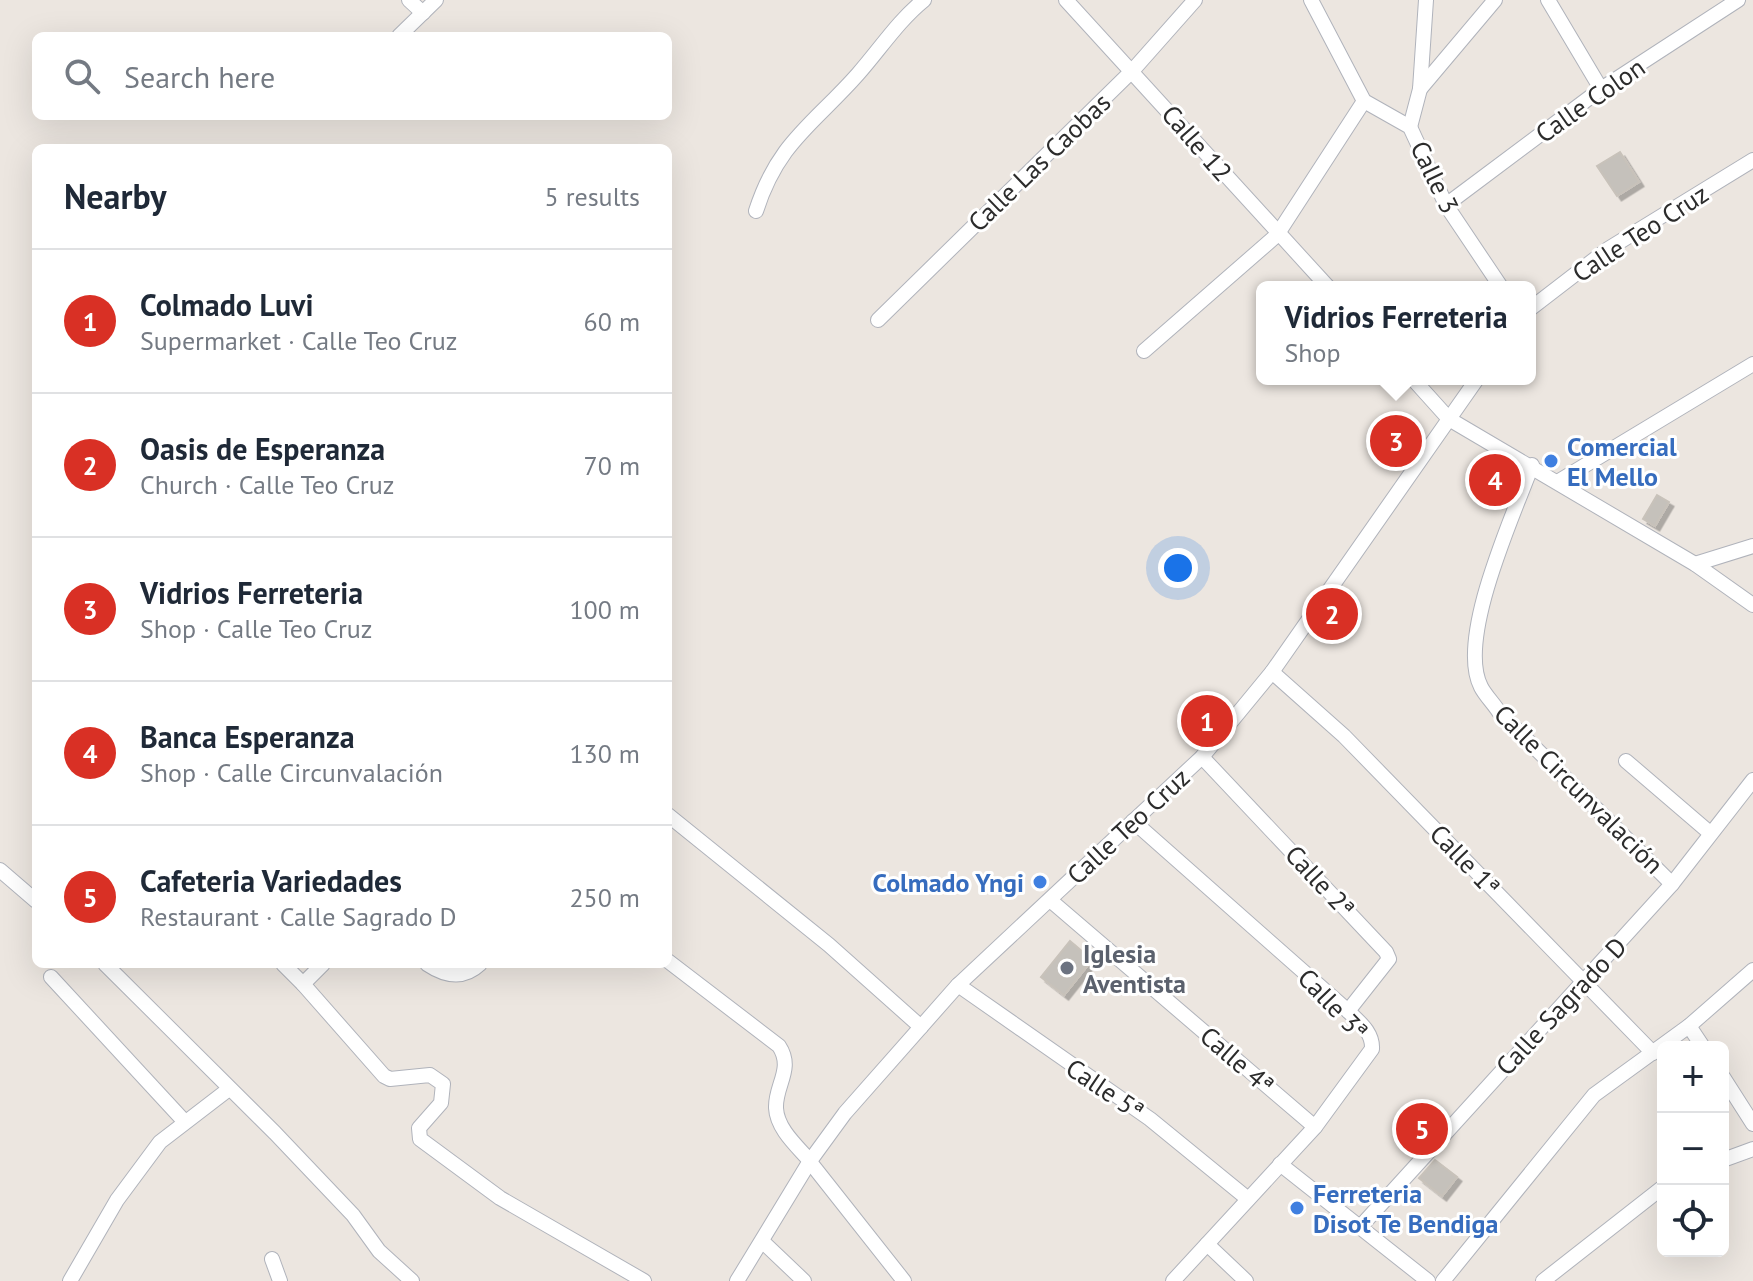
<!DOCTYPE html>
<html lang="en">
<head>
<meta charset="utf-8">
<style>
  :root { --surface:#fff; --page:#f6f6f7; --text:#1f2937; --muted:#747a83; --line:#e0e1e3; --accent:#d93025 }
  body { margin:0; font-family:"PT Sans",sans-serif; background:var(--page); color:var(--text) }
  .controls { position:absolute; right:24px; bottom:24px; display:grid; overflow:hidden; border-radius:12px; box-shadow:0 8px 32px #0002 }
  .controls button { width:72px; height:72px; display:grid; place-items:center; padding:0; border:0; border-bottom:2px solid var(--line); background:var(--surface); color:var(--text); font:40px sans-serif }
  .you { position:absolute; left:1178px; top:568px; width:28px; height:28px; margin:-20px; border:6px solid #fff; border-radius:50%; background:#1a73e8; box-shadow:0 0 0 12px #1a73e833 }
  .badge { display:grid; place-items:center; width:52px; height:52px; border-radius:50%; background:var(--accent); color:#fff; font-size:26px; font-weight:700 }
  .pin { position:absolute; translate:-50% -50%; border:4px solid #fff; box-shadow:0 2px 8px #0006 }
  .popup { position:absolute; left:1256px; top:281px; width:280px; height:104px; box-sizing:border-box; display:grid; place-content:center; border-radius:12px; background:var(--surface); filter:drop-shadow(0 2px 6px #0005); font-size:26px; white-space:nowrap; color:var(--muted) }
  .popup b { font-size:30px; color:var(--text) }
  .popup::after { content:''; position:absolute; left:50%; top:100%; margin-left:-16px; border:16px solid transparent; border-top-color:var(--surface) }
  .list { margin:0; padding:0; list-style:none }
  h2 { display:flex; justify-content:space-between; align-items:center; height:104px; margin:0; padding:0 32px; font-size:34px }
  h2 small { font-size:26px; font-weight:400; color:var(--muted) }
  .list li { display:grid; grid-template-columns:52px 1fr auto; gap:24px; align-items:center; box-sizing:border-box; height:144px; padding:0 32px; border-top:2px solid var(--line) }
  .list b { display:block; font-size:30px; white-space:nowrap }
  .list p { margin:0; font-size:26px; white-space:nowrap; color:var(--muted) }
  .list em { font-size:26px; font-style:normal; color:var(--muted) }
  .icon { flex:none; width:44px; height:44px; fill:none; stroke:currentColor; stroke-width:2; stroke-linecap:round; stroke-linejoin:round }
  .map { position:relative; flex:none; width:1753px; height:1281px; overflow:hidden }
  .search { position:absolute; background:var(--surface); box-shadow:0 8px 32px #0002; left:32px; top:32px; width:640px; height:88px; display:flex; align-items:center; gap:20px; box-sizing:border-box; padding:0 28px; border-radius:12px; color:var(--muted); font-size:30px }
  .panel { position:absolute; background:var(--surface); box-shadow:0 8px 32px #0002; left:32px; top:144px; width:640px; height:824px; border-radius:12px }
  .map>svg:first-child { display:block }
  .building { fill:#c5c1bb; stroke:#c8c2ba; stroke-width:2; filter:url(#shadow) }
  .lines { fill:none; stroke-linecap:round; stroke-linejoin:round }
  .minor-casing { stroke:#b0b3bb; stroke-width:16 }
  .minor { stroke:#fff; stroke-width:14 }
  .shop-dot { fill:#3f7fe0; stroke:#fff; stroke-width:3 }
  .worship-dot { fill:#6b7280; stroke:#fff; stroke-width:3 }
  .labels { text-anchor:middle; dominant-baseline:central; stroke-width:6; stroke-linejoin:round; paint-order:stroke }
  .street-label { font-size:26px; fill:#2c2c2c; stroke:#fff }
  .shop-label { font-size:26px; font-weight:bold; fill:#366cbe; stroke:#fff; text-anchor:start }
  .worship-label { font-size:26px; font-weight:bold; fill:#5b616d; stroke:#fff; text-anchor:start }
</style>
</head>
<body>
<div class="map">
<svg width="1753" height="1281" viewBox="0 0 1753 1281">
  <defs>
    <filter id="shadow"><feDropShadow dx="4.5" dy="4.5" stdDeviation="0" flood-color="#0004"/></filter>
  </defs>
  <rect width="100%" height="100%" fill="#ece6e0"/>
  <g class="building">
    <polygon points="1620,152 1639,182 1617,196 1597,166"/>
    <polygon points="1390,424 1414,438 1403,458 1379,444"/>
    <polygon points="1489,465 1503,473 1493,490 1479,481"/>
    <polygon points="1657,495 1669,502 1655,526 1643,519"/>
    <polygon points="1070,941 1092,960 1064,995 1041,977"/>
    <polygon points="1435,1160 1457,1177 1442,1196 1419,1178"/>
  </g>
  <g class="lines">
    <defs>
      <g id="minor">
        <polyline points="409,0 423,13"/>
        <polyline points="1066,0 1328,287"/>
        <polyline points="1311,0 1364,101 1410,127 1446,205 1501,287"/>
        <polyline points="1548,0 1601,89"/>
        <polyline points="399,36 436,0"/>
        <polyline points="1420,89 1495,0"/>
        <polyline points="1410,127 1420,89 1426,0"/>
        <polyline points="1446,205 1601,89 1738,0"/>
        <path d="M756,211C778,142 814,124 858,74C880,49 899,20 924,0"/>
        <polyline points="1530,309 1608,249 1753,160"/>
        <polyline points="878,320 1133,70 1195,0"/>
        <polyline points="1144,351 1277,235 1364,101"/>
        <polyline points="1413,379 1449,419 1695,564 1753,605"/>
        <path d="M1532,465C1514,514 1456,639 1481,687C1485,695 1494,704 1499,712L1672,884"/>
        <polyline points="1559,481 1753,364"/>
        <polyline points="1695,564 1753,546"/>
        <polyline points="1272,672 1344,736 1653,1053"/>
        <polyline points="1202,757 1386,952 1389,959 1348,1011"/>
        <polyline points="1626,761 1710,833"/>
        <polyline points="668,815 829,945 921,1027"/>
        <path d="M1133,821L1348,1011C1359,1022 1373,1032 1372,1049L1315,1127L1173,1281"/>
        <polyline points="0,870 36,901"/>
        <polyline points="1050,900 1315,1127"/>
        <path d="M668,961L779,1046C794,1069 775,1085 776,1108C777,1129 797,1146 810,1161"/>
        <polyline points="105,964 275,1133 353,1215 379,1251 412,1281"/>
        <polyline points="283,964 303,984 323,964"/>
        <path d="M427,964C445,976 463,980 480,964"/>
        <polyline points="51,977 184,1121"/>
        <polyline points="303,984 384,1076 390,1079 430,1075 443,1084 441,1103 419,1128 420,1139 500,1198 644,1281"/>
        <polyline points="958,985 1150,1119 1248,1199"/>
        <polyline points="1689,1026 1703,1047"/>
        <polyline points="1723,1077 1753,1124"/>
        <polyline points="1723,1160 1753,1149"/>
        <polyline points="810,1162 904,1281"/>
        <polyline points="1280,1164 1428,1281"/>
        <polyline points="1362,1225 1672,884 1753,780"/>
        <polyline points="762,1241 804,1281"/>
        <polyline points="1207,1244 1246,1281"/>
        <polyline points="272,1259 280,1281"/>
        <polyline points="70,1281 117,1200 160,1142 229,1089"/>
        <polyline points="737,1281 810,1161 845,1113 958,985 1202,757 1272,672 1477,379"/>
        <polyline points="1443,1281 1594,1095 1689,1026 1753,970"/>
        <polyline points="1543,1281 1663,1187"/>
      </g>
    </defs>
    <use href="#minor" class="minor-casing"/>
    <use href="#minor" class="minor"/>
  </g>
  <g class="shop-dot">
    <circle cx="1551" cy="461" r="8"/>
    <circle cx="1040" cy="882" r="8"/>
    <circle cx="1297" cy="1208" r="8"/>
  </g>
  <circle class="worship-dot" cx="1067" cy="968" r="8"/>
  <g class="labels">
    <g class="street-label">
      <text transform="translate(1590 100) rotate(-35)">Calle Colon</text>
      <text transform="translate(1197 143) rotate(49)">Calle 12</text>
      <text transform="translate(1039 162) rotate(-44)">Calle Las Caobas</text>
      <text transform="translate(1435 177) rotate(64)">Calle 3</text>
      <text transform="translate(1640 233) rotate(-33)">Calle Teo Cruz</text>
      <text transform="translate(1579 789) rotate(45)">Calle Circunvalación</text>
      <text transform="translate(1128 826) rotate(-43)">Calle Teo Cruz</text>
      <text transform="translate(1465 860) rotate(46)">Calle 1ª</text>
      <text transform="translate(1320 881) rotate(47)">Calle 2ª</text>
      <text transform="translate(1333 1004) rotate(46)">Calle 3ª</text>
      <text transform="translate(1561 1006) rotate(-47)">Calle Sagrado D</text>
      <text transform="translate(1237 1060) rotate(41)">Calle 4ª</text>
      <text transform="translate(1105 1089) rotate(34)">Calle 5ª</text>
    </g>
    <g class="shop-label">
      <text x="1567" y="446">Comercial<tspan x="1567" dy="30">El Mello</tspan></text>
      <text x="1024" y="882" text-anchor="end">Colmado Yngi</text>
      <text x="1313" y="1193">Ferreteria<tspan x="1313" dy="30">Disot Te Bendiga</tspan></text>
    </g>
    <g class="worship-label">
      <text x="1083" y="953">Iglesia<tspan x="1083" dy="30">Aventista</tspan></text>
    </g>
  </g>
</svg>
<div class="controls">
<button>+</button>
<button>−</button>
<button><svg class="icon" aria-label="locate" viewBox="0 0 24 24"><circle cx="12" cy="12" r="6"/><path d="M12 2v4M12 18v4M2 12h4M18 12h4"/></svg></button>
</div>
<div class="you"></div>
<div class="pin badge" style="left:1207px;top:721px">1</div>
<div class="pin badge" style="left:1332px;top:614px">2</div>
<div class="pin badge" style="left:1396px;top:441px">3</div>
<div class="popup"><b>Vidrios Ferreteria</b>Shop</div>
<div class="pin badge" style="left:1495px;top:480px">4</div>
<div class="pin badge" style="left:1422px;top:1129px">5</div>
<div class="search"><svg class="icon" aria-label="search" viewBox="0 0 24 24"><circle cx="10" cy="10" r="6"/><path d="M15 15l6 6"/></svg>Search here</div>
<section class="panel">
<h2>Nearby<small>5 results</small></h2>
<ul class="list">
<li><span class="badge">1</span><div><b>Colmado Luvi</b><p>Supermarket · Calle Teo Cruz</p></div><em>60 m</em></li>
<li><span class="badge">2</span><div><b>Oasis de Esperanza</b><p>Church · Calle Teo Cruz</p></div><em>70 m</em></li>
<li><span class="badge">3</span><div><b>Vidrios Ferreteria</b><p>Shop · Calle Teo Cruz</p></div><em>100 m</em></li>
<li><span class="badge">4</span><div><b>Banca Esperanza</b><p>Shop · Calle Circunvalación</p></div><em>130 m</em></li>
<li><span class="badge">5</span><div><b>Cafeteria Variedades</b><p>Restaurant · Calle Sagrado D</p></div><em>250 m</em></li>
</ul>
</section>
</div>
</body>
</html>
